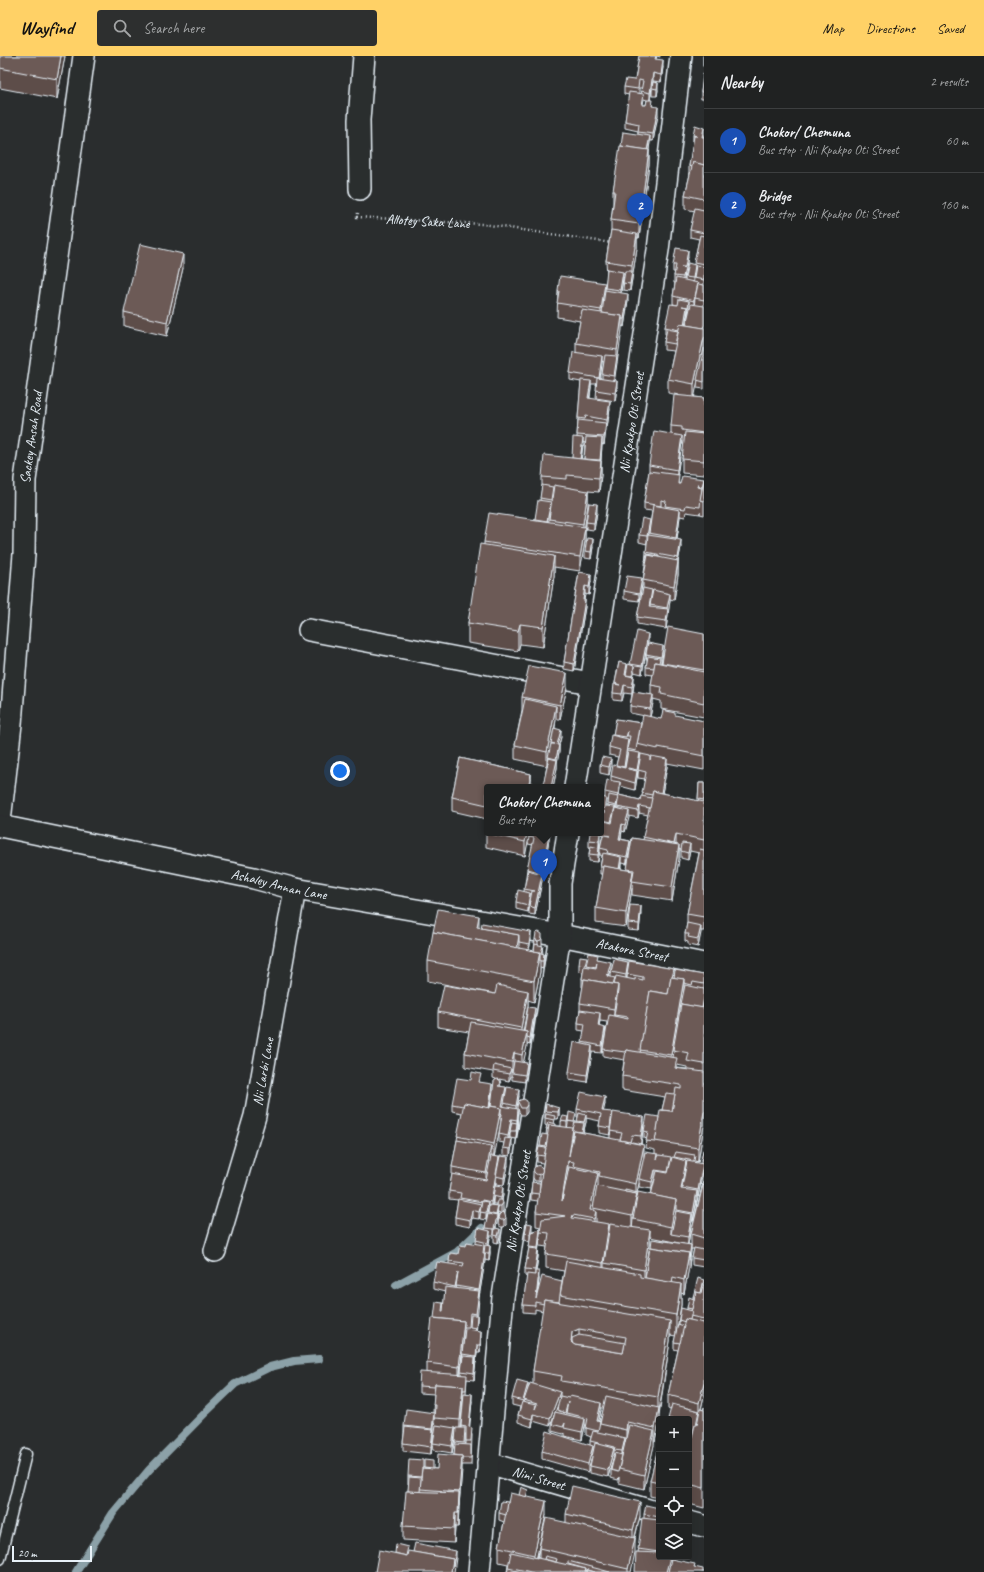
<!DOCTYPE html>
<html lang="en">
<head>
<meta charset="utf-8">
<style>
  :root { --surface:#202222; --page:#2d2f2f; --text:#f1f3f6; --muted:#a2a4a5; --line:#3d3f40; --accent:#ffd166 }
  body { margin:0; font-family:Caveat,sans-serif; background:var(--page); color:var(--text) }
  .controls { position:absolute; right:12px; bottom:12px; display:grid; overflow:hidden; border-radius:4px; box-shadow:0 4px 16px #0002 }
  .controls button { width:36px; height:36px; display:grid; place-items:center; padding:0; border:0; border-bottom:1px solid var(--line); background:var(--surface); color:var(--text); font:20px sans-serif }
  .scale { position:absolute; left:12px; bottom:10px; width:80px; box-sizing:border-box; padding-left:4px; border:2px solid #e8f1f8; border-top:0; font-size:11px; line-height:14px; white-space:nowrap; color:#e8f1f8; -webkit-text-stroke:3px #2a2d2e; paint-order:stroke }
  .you { position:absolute; left:340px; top:715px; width:14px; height:14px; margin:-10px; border:3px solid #fff; border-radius:50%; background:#1a73e8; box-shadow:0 0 0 6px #1a73e833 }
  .badge { display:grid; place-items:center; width:26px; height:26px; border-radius:50%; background:var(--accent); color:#fff; font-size:13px; font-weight:700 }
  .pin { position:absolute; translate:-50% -33px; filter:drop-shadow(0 1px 2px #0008) }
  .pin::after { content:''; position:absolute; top:21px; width:14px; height:12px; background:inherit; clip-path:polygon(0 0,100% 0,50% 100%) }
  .popup { position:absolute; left:484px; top:728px; width:120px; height:52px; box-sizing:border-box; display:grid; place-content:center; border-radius:4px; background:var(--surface); filter:drop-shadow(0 1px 3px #0005); font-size:13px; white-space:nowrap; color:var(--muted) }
  .popup b { font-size:15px; color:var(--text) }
  .popup::after { content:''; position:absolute; left:50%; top:100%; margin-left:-8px; border:8px solid transparent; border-top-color:var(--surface) }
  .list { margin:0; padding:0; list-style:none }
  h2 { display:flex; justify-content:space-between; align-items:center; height:52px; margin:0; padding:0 16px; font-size:17px }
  h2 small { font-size:13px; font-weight:400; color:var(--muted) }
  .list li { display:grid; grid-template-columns:26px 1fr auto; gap:12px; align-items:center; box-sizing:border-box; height:64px; padding:0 16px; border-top:1px solid var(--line) }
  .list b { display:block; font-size:15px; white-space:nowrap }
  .list p { margin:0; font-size:13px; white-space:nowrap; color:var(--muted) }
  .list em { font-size:13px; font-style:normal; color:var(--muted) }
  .icon { flex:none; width:22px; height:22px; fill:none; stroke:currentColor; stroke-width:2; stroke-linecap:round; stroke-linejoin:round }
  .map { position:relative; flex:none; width:704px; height:1516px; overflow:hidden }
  header { display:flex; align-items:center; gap:24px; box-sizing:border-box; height:56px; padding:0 20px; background:var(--accent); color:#111 }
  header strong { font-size:19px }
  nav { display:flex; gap:22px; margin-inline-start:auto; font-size:14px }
  .search { width:280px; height:36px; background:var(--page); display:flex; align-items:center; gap:10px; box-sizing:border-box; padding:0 14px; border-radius:4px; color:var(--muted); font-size:15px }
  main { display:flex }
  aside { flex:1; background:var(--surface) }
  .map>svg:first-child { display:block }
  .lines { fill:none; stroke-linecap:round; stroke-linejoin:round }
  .stream { stroke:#8ca1a8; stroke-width:8 }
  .lane-casing { stroke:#e8f1f8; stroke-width:13 }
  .street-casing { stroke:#e8f1f8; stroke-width:24 }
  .path { stroke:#e8f1f8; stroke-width:2.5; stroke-dasharray:1 3; stroke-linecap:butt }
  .lane { stroke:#2a2d2e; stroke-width:10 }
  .street { stroke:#2a2d2e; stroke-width:21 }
  .wall { fill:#5d4d4a; stroke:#e8f1f8; fill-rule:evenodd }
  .shaded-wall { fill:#4c3f3c; stroke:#e8f1f8 }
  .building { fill:#6c5a56; stroke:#e8f1f8; fill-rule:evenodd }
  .labels { text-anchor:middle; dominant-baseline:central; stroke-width:3.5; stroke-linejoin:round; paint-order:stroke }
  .street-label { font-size:14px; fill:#e8f1f8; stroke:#2a2d2e }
</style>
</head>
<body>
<header>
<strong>Wayfind</strong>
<div class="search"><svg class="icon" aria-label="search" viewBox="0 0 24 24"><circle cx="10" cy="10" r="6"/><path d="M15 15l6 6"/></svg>Search here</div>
<nav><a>Map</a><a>Directions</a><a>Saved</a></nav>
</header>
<main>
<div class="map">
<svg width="704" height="1516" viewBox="0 0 704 1516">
  <rect width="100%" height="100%" fill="#2a2d2e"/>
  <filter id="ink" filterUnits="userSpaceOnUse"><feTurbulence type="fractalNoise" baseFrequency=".025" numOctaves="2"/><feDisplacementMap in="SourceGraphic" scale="8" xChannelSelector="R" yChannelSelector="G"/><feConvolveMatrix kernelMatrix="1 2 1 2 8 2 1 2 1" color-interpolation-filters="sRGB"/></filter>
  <g filter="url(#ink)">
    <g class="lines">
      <g class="stream">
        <polyline points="396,1229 457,1196 482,1172"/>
        <polyline points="76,1516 113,1457 149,1414 207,1355 235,1328 270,1311 294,1305 319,1303"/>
      </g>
      <defs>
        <polyline id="lane" points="0,1503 26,1398"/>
        <g id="street">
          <polyline points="360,133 359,64 364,0"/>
          <polyline points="309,574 590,627"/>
          <path id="s2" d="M575,731L658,194L681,0"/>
          <path id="s3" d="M0,765L11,668L24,498L25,424L84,0"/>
          <path id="s4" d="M0,770L254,822L295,833L560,879L704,908"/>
          <path id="s5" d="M215,1195L255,1060L295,833"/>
          <path id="s6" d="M488,1407L659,1457"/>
          <polyline points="689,1466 704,1470"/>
          <path id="s7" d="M479,1516L503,1241L560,879V827L568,777"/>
        </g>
      </defs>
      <use href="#lane" class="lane-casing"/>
      <use href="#street" class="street-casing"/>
      <path class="path" id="s1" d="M358,157L357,161L482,168L612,187"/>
      <use href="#lane" class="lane"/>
      <use href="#street" class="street"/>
    </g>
    <g class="wall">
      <polygon points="0,0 65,0 57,43 0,32"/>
      <path d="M639,0H660V1L657,0L656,3L663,11L661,26L653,25V26L658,34L657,40H652V33L650,44L653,51L658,59L653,85H650L649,94V108L639,182H637V192L630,235L623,234L624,222L623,221L621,237L628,245L624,271L622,270L614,325L617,332L615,345L596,342L597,328H591V332L590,342L610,353L607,371H606L604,389L602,388L601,405V419L599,436L588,435V449L585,471V485L580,515L554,511V520L543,591L520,588L518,595L468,587V567L484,489V486L535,463L540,444L542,430V421L572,402L577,381L578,362L581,326L570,324V317L576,297V287L580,265L557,261L558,234L605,230L607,219L606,205L611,174V164L613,148V135L621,90L638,78V75L625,72V65L629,39L624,38V31L635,24ZM639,32H642L641,38L639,37ZM644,43L647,44L646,49H643ZM602,305L604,306L602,318V323L600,322ZM583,386L585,387L584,403H581Z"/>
      <rect x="703" y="0" width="1" height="10"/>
      <polygon points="704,18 704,43 701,43 701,36"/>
      <path d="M693,79H704L703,81H704V333L697,332V327L694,341L704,342V419L682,417V403L684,388H682V385L677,419L679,428H680L704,423V459L700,458V456V458L686,456L685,461L680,460L677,483L681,491L678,506V519L674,544L670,543L666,573L637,568V561L643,533V524L645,510L646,496L652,455L644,454V447L649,416V409L671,378V370L679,339L668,337V323L674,295L664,294V286L666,278H665V271L678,249L673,248V240L675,227H674V220L675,216H673V209L688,201L685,217L684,224H685V221L694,208L699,183L690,181V174L695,155L685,153V139L690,118H689V110L693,86ZM689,251L686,269H685L687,258H688Z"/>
      <polygon points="183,212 167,280 124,270 124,256"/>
      <polygon points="597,456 594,474 586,473 586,466"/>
      <polygon points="650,464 647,488 639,486 639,479"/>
      <polygon points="593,491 591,503 585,502 585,495"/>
      <polygon points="579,516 591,525 589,539 585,538 584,544 585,551 574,615 564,613 564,606"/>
      <polygon points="642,529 639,545 624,543 624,535"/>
      <polygon points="704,578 704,661 661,653 661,645 653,643 653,647 650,661 630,657 630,650 632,638 624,637 622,645 613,644 613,637 619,606 627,615 630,608 648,585 642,618 634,616 633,621 634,628 633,636 651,639 651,629 653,619 646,618 646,611 647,605 646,598 663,597 661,608 662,608 662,607"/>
      <polygon points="567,631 560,663 556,663 555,672 561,681 559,689 559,696 557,707 557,712 553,731 541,731 543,730 548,705 548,702 547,710 515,703 515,689 522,654 522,641"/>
      <path d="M675,660L704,665V714L667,707V711L662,737L698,745L699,727H704V875H701L698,891L688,889V886L685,885V878L687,867V858L699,797L690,795L688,804L681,802V794L679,793V803L672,845L632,839V832L626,871L596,867V852L602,818H600V811L602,800L600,799V792L604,771H603L602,774L601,773V741L605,742V736L611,724V720L616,710L618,701L609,699V691L613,680L616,663L641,667ZM638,715V722L645,723L642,740L640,744L619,739L620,730L635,734ZM606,744H608V750H606ZM639,757L648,759L643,784L632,782L627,814L621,813V807L627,808L630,785L621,783L622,775L625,776L629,760L638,762Z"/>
      <polygon points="460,702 531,718 531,731 487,731 487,763 452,755 452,741"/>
      <polygon points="600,709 611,710 609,719 600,717"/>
      <polygon points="486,777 550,777 545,808 543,808 541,818 542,825 535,859 529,858 529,853 528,856 516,853 516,846 524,835 527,813 533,789 528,788 528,783 525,800 486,791"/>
      <polygon points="600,783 599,792 599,799 598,806 589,805 589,798 590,791 589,791 589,784"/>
      <polygon points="641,857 639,875 628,874 628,867"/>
      <path d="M479,872L531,883L529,894L534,895L535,883L542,889L543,898L544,905L543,913L540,912V916L534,946L528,944V949L523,975L535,959L530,989L527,988L523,1007L527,1015L525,1026L512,1024V1020H511L509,1025L499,1023L501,1031L506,1037L519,1040L518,1046L524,1043L527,1056L525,1059H521L518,1054L517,1074L516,1083L510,1082V1075L509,1082L512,1090L510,1100L503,1099V1092L504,1087L499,1086V1078L500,1069L494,1100L499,1106L508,1109L504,1129L496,1128V1123L495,1130L503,1139L502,1145L503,1155L502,1157L506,1169L504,1171H501L498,1169L499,1159L500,1158L498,1157L496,1172L500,1180L498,1187L494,1186V1180H490L489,1189L490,1197L489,1205L485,1204L479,1241L477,1259L476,1274L481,1282L480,1296H477L474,1324L467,1323L466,1337L472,1345L469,1371L472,1379L471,1409H462L459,1450L458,1471H455L454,1487L403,1484V1470L409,1428H408V1420L423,1412L437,1413L454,1399L456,1378L452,1397L433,1394V1387L435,1376H434V1367L433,1374V1382L431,1398L403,1395V1387L404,1377V1370L433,1357L434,1338L419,1337V1330L427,1316V1307L434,1262L443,1255L445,1236L433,1233V1226L449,1208V1205L458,1198L466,1190L476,1187V1184L485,1174L488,1159V1158L486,1164L480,1163V1158L479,1163L472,1162L470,1171L455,1168V1161L458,1144L449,1143V1135L452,1118V1111L462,1057L452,1055V1048L480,1026L492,1035L490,1052L491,1050L496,1023L493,1022V1016L465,1011V997L469,976L438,971V956L495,938L428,925V905ZM495,1132L493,1140V1148H496V1150L492,1149ZM464,1279L461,1319H460ZM463,1341H464L461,1372H460ZM465,1378H466V1388H465Z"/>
      <path d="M598,903L611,913L609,921H611V916L628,913L626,922H627V918L704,919V949L703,952L704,951V1069L698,1106L695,1105V1107L701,1108V1104L704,1094V1112L703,1111V1115L698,1141L693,1165H692L688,1188L691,1189V1178L704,1122V1211L692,1209V1202L694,1193H691L689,1210L684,1238L681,1237V1249L676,1280L670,1279V1285L655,1386H654V1389L644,1433L619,1427V1421L618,1424L611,1422V1414L614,1398L608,1421L590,1417V1410L591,1404L588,1416L542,1403V1395L590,1389V1385L591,1381L586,1379V1369H585L582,1384L564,1380V1377L563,1378L552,1375V1368L554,1360L550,1370L533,1365L532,1371L518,1366V1359L520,1351L512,1349V1342L528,1332L533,1328V1315L543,1255L535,1253V1257L523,1256V1249L527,1221L525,1220V1213L530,1186L525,1184V1177L540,1173L541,1171L536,1170V1156L538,1145L531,1144V1137L540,1127L541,1124L539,1125H535L533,1122V1115L542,1117L543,1107L537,1106V1099L540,1090L546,1079L547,1070L545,1069V1055L559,1052V1059L558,1063H555L554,1068L556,1070H561V1065L577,1066L578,1061H577V1053L605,1048L603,1055L612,1062L644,1068L641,1088L632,1086L631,1087L644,1098H655V1094L646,1092L647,1083L644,1082V1075L659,1061L662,1054L665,1041L622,1034V1020L624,1004L603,1000V993L602,997L592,996L587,1026L569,1023V1016L582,988L584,975L578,974V967L580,954V947L583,931H582V923L583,916L579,915V908L587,906ZM600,965L607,966L605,978L599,970ZM677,1009L687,1011V1013L677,1012ZM586,1062L600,1065L599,1070V1077L610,1079V1076V1082L583,1077L586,1066ZM639,1127V1131L652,1133L651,1139L637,1137ZM650,1181L684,1188L645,1222L650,1188ZM540,1183V1190L547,1191L546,1198V1212L564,1215L562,1225L538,1235L539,1223L536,1215L538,1201V1195ZM601,1352H604L600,1366L599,1365L601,1354Z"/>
      <polygon points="704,1224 704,1340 701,1353 703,1354 704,1351 704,1452 689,1448 689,1363 670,1354 668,1353 668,1339 678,1294 674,1293 674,1286 679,1268 679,1264 687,1254 687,1252 693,1242 693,1241"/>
      <polygon points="659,1388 659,1442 650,1440 650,1425"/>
      <path d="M528,1441L546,1459L541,1481L566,1466V1458L640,1460L635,1482L631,1516H507L508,1508L499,1506V1491L504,1466L499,1464V1457L508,1446ZM539,1493V1502H537Z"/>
      <polygon points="659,1452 659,1501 673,1501 673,1504 695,1511 703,1516 669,1512 638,1496 644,1462 644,1458"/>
    </g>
    <g class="shaded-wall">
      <polygon points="61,0 65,0 57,43 57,23"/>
      <polygon points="663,4 663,11 661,26 661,19"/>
      <polygon points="653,17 653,25 650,44 650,37"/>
      <polygon points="658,27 658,34 657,40 657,33"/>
      <polygon points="658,51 658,59 653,85 653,78"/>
      <polygon points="704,72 704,79 702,88 702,81"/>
      <polygon points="650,80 650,87 647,104 647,97"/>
      <polygon points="649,94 649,108 639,182 639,168"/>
      <polygon points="637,178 637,192 630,235 630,228 632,215 632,209"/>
      <polygon points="688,194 688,201 683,229 683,221"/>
      <polygon points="183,198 183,212 167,280 167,266"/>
      <polygon points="695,209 695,216 694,222 693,230 693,222"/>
      <polygon points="623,216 623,223 620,241 620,234"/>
      <polygon points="605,227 605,241 601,268 601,254"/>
      <polygon points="698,227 698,234 695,242 694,252 694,245"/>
      <polygon points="628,238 628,245 624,271 624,263"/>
      <polygon points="689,245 689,252 688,258 688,251"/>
      <polygon points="687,251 687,259 683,282 683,274"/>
      <polygon points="622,260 622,274 614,327 614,320 617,300 617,294"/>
      <polygon points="704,281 704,295 694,343 694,328"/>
      <polygon points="602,300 602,308 599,329 599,322"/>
      <polygon points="591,325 591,332 588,350 588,342"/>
      <polygon points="617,325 617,332 615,345 615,337"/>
      <polygon points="610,345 610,353 607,371 607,364"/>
      <polygon points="606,367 606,374 604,389 604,381"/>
      <polygon points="682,380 682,387 677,421 677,414"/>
      <polygon points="583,382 583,389 580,414 580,407"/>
      <polygon points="602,382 602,389 600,416 600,409"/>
      <polygon points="601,405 601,419 599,436 599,422"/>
      <polygon points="588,435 588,449 583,482 583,468"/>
      <polygon points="551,446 551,453 547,474 547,466"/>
      <polygon points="597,448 597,456 594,474 594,467"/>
      <polygon points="680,454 680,461 676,489 676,482"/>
      <polygon points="650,464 650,471 647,488 647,480"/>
      <polygon points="585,471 585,485 580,515 580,501"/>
      <polygon points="593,483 593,491 591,503 591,496"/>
      <polygon points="681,484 681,491 678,506 678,519 674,544 674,530 678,507 678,502"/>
      <polygon points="554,500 554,520 543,591 543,571"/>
      <polygon points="591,518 591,525 589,539 589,531"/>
      <polygon points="642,522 642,529 639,545 639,538"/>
      <polygon points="585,530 585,538 583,551 583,544"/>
      <polygon points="652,534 652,541 650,549 650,551 649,551"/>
      <polygon points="670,538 670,545 666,573 666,565 667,557 667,552"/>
      <polygon points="585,544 585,551 574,615 574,608"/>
      <polygon points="520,568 520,588 518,595 518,575"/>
      <polygon points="648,578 648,585 642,618 642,610"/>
      <polygon points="663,590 663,597 661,608 661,601"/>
      <polygon points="627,608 627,615 625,626 625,619"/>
      <polygon points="634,610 634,617 632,627 632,620"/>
      <polygon points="567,617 567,631 560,663 560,649"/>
      <polygon points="634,621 634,628 632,638 632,631"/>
      <polygon points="624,629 624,637 622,645 622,638"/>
      <polygon points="653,639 653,647 650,661 650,653"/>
      <polygon points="556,650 556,664 551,687 551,690 547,710 547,696"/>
      <polygon points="561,674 561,681 557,696 557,689"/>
      <polygon points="628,683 628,690 627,693 627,698 624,718 624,711"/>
      <polygon points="559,689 559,696 557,707 557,712 553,731 551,731 556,707 556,703"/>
      <polygon points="640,697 640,705 637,721 637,714"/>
      <polygon points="611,703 611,710 609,719 609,711"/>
      <polygon points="667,703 667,711 660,748 660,740"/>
      <polygon points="637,715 637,722 635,734 635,727"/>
      <polygon points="531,718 531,731 528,731"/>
      <polygon points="620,726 620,733 616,757 616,750"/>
      <polygon points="639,750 639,757 638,762 638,755"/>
      <polygon points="615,751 615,758 611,773 611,766"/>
      <polygon points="629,755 629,762 625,776 625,769"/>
      <polygon points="622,768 622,775 619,790 619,783"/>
      <polygon points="527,777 530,777 525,800 525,786"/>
      <polygon points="549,777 550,777 545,808 545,801"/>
      <polygon points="600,777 600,783 599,792 599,785"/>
      <polygon points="676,778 676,793 674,802 674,788"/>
      <polygon points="630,785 630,792 627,808 627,801"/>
      <polygon points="690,788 690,795 688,804 688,797"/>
      <polygon points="679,789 679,803 672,845 672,831"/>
      <polygon points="599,792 599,799 598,806 598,799"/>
      <polygon points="621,801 621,808 619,822 619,815"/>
      <polygon points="543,802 543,809 540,823 540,816"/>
      <polygon points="633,815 632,832 626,871 626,857"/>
      <polygon points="542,818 542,825 535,859 535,852"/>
      <polygon points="530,837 530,844 528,856 528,849"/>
      <polygon points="641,850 641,857 639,875 639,868"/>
      <polygon points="479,860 479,874 477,871"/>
      <polygon points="701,870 701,877 698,891 698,883"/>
      <polygon points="531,876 531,883 529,895 529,888"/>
      <polygon points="519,879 519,893 516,896"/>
      <polygon points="542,881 542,889 541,891 538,892 538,885"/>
      <polygon points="540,896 540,916 534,946 534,925"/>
      <polygon points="544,898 544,905 543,913 543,905"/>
      <polygon points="611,906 611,913 607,927 607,920"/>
      <polygon points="628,906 628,913 626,926 626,919"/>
      <polygon points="684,923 684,937 671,1013 671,999"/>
      <polygon points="618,929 618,943 614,959 614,967 614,953"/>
      <polygon points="528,935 528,949 521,986 521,972"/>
      <polygon points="704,941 704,949 701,964 701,957"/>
      <polygon points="535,952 535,959 530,989 530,982"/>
      <polygon points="600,957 600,964 598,977 598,970"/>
      <polygon points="605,972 605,979 602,997 602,990"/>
      <polygon points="527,976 527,990 522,1013 522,999"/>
      <polygon points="592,990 592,997 587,1026 587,1019"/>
      <polygon points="514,997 514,1011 512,1017 512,1006"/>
      <polygon points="527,1007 527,1015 525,1026 525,1019"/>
      <polygon points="511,1013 511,1020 509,1025 509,1018"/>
      <polygon points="492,1028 492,1035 488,1061 488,1054"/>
      <polygon points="506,1031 506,1039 502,1057 502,1050"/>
      <polygon points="519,1033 519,1040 516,1057 516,1050"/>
      <polygon points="605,1041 605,1048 602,1062 602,1055"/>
      <polygon points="527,1049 527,1056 525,1059 525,1052"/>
      <polygon points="501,1052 501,1066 494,1102 494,1088"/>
      <polygon points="559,1052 559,1059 558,1063 558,1056"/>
      <polygon points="518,1053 517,1074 516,1083 517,1064"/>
      <polygon points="704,1055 704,1069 698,1106 698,1092"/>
      <polygon points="612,1056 612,1064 610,1079 610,1072"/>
      <polygon points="586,1059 586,1066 584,1074 584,1066"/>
      <polygon points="568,1061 568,1068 567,1073 567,1066"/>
      <polygon points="644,1061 644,1068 641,1088 641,1080"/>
      <polygon points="511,1063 511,1070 508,1087 508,1080"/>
      <polygon points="573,1072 573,1086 569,1100"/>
      <polygon points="512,1083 512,1090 510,1100 510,1093"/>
      <polygon points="644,1089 644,1103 639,1123 639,1127 636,1142 636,1128"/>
      <polygon points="491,1090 491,1104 486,1132 486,1117"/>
      <polygon points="499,1101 499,1108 491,1153 491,1146"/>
      <polygon points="508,1101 508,1109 504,1129 504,1122"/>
      <polygon points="568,1105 568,1119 562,1145"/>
      <polygon points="686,1105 686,1112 682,1133 681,1133"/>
      <polygon points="703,1108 703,1115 698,1141 698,1134"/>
      <polygon points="542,1112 542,1123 539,1125 539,1118"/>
      <polygon points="655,1114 655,1121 652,1133 652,1126"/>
      <polygon points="598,1117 598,1131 593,1152 593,1157 590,1154"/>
      <polygon points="503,1131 503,1139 501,1149 501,1142"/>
      <polygon points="697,1135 697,1143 693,1165 693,1157"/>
      <polygon points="637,1138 637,1152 633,1163 632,1174 632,1160"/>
      <polygon points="676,1144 676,1158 671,1178 671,1171"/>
      <polygon points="488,1146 488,1153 486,1164 486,1157"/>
      <polygon points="503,1147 503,1155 501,1158 501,1150"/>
      <polygon points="481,1148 481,1155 479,1163 479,1156"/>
      <polygon points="498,1150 497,1167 494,1179 494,1173"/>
      <polygon points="472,1154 472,1162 470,1171 470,1164"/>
      <polygon points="596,1155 596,1169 594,1177 594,1163"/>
      <polygon points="692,1158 692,1165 688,1188 688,1181"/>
      <polygon points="506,1162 506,1169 504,1171 504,1164"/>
      <polygon points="532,1168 532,1175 530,1186 530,1178"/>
      <polygon points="609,1168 609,1182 604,1207 604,1215 603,1221 603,1207"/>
      <polygon points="500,1173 500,1180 498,1187 498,1180"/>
      <polygon points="650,1174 650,1188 644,1228 644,1214"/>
      <polygon points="490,1175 490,1182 488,1194 488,1187"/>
      <polygon points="540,1176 538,1201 535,1222 535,1214 538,1197"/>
      <polygon points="691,1189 691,1196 689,1210 689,1202"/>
      <polygon points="490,1190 490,1197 489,1205 489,1197"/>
      <polygon points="485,1197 485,1205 479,1241 479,1234"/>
      <polygon points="689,1197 689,1211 684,1238 684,1224"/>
      <polygon points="539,1215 539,1223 536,1246"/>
      <polygon points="458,1216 458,1223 455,1238 455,1231"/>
      <polygon points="681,1228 681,1249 676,1280 676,1259"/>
      <polygon points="479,1235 479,1242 476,1280 476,1258"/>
      <polygon points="464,1265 464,1279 459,1325 459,1311"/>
      <polygon points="670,1265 670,1285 659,1355 659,1367 655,1386 655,1372 658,1356 658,1341"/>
      <polygon points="579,1273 579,1294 571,1286 572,1276"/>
      <polygon points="481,1275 481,1282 480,1296 480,1289"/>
      <polygon points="477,1289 477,1296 476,1307 476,1300"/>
      <polygon points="475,1301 475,1308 474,1324 474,1317"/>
      <polygon points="704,1326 704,1340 699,1361 699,1347"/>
      <polygon points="528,1327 528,1335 524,1344 524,1347 523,1352 523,1345"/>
      <polygon points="463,1330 463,1344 460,1378 460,1364"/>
      <polygon points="560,1336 560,1343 550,1370 550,1362"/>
      <polygon points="472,1338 472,1345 469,1379 469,1371"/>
      <polygon points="601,1347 601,1354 597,1372 597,1365"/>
      <polygon points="533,1358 533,1365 532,1371 532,1363"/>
      <polygon points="434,1362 434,1367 432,1381 432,1373"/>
      <polygon points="585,1363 585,1370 582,1384 582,1376"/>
      <polygon points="627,1366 627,1380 626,1388 626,1374"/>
      <polygon points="455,1372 455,1380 452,1397 452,1390"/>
      <polygon points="433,1374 433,1382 431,1398 431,1391"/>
      <polygon points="654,1375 654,1389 644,1433 644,1419"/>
      <polygon points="625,1382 625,1389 622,1401 622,1395"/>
      <polygon points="593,1390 593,1397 588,1416 588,1408"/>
      <polygon points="614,1392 614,1399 608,1421 608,1414"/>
      <polygon points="462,1400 462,1414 459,1450 459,1436"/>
      <polygon points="459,1437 459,1451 458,1471 458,1457"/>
      <polygon points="546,1445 546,1459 534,1513 534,1499"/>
      <polygon points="640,1446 640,1460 633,1488 633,1474"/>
      <polygon points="455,1457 455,1471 454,1487 454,1473"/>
      <polygon points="635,1482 635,1496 631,1516 628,1516 628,1513"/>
      <polygon points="456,1495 456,1502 454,1516 451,1516 453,1503"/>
      <polygon points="670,1501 671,1501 671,1505 668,1516 666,1516"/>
    </g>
    <g class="building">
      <polygon points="0,0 61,0 57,23 0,12"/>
      <polygon points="639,0 656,0 655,3 663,4 661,19 653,17 650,37 641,35 643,25 639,24 638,33 624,31 626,23 635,24"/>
      <polygon points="703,18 704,18 704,36 701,36"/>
      <polygon points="653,26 658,27 657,33 652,32"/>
      <polygon points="629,36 644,38 642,49 646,49 647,44 653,44 652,50 658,51 653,78 638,76 639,68 625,65"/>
      <polygon points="695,69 704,72 702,81 704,81 704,109 693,106 692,111 689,110 694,80 697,80 693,79"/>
      <polygon points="623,76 650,80 647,94 621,90"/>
      <polygon points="620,90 649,94 639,168 611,164 615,135 613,135"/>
      <polygon points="693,106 704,109 704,143 685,139"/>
      <polygon points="695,152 704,154 704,177 690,174"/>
      <polygon points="611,174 637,178 632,209 606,205"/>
      <polygon points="700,179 704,180 704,208 694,206"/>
      <polygon points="140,188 183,198 167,266 124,256"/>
      <polygon points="676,192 688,194 685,211 681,211 685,212 683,221 674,220 676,209 673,209"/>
      <polygon points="688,207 695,209 693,222 685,221"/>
      <polygon points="696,209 704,211 704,224 694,222"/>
      <polygon points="607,213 623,216 620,234 605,232"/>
      <polygon points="625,215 632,215 630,228 623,227"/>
      <polygon points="560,220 605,227 601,254 557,247 559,235 558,234"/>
      <polygon points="676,222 698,227 694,245 673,240"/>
      <polygon points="698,228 704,229 704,244 695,242"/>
      <polygon points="605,234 628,238 624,263 622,263 622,260 602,257"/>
      <polygon points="679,243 689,245 688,251 682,250 687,251 684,269 680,268 679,274 665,271 670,248 678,249"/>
      <polygon points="691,248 704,250 704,269 703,272 686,269"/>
      <polygon points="582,254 622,260 617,294 576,287"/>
      <polygon points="680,268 704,272 704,281 694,328 668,323"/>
      <polygon points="667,273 678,275 675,288 664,286"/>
      <polygon points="704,292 704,326 697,324"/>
      <polygon points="573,296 602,300 599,322 570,317"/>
      <polygon points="605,299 617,300 614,320 602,318"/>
      <polygon points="597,322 617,325 615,337 596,334"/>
      <polygon points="581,324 591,325 588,342 610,345 607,364 586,360 585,363 578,362"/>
      <polygon points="674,339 704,342 704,377 682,374 682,371 671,370"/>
      <polygon points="578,364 606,367 604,381 577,379"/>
      <polygon points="654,375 682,380 677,414 649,409"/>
      <polygon points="685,376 704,378 704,405 682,403"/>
      <polygon points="573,381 583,382 580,403 572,402"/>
      <polygon points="586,381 602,382 600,404 584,403"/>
      <polygon points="544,399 601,405 599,422 567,419 567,423 542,421"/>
      <polygon points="649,415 679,419 678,428 680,428 682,420 704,423 702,431 698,430 698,427 697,431 702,432 700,451 686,449 685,453 665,450 666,445 661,444 661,450 644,447"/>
      <polygon points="704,423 704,445 700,444"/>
      <polygon points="542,429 553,431 551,444 540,442"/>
      <polygon points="554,429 588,435 583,468 549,463"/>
      <polygon points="538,444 551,446 547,465 535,463"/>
      <polygon points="589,447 597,448 594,467 586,466"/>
      <polygon points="653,449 680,454 676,482 649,477"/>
      <polygon points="489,457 585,471 580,501 484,486"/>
      <polygon points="642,462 650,464 647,480 639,479"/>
      <polygon points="648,479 681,484 678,502 646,496"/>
      <polygon points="587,482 593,483 591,496 585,495"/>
      <polygon points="480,488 554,500 543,571 520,568 518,575 468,567"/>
      <polygon points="647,498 659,500 659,501 648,499 646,506 645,505"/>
      <polygon points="648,499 678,505 674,530 643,524"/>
      <polygon points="579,516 591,518 589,531 585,530 583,544 585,544 574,608 564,606"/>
      <polygon points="627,520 642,522 639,538 624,535"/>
      <polygon points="643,532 652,534 649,551 668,553 666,565 637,561"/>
      <polygon points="653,534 670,538 667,552 650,549"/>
      <polygon points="668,571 704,578 704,614 662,607"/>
      <polygon points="637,575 648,578 642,610 630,608"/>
      <polygon points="648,587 663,590 661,601 646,598"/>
      <polygon points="648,600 660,602 659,607 655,606 654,612 646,611"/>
      <polygon points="619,606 627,608 625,619 634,621 632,631 624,629 622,638 613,637 614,628 620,629 615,627"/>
      <polygon points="655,606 704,616 704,647 661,638 662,631 651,629"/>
      <polygon points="628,608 634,610 632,620 626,619"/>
      <polygon points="529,610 567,617 560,649 522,641"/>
      <polygon points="633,636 653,639 650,653 630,650"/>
      <polygon points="525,643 556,650 547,696 515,689"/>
      <polygon points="663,654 675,657 675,659 704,665 704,700 658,691 658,693 637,688 643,659 661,663"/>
      <polygon points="616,663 641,667 637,688 636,695 627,693 630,680 627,680 628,675 626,681 613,679"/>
      <polygon points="554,672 561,674 557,689 559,689 556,703 548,701 551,688 555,688 551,687"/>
      <polygon points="611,679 628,683 624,711 616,709 620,694 609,691"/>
      <polygon points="628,695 640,697 637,714 628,712 628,713 637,715 635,727 611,720 613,709 625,712"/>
      <polygon points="641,698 650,700 650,704 651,700 667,703 661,737 653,735 652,739 642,737 646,716 638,714"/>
      <polygon points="602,701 611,703 609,711 600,709"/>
      <polygon points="460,702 531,718 528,731 487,731 487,749 452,741"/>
      <polygon points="549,702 557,704 551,731 543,729"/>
      <polygon points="607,724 620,726 618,739 605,736"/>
      <polygon points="699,727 704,727 704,744 698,743"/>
      <polygon points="653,735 704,746 704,784 676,778 674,788 643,781"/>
      <polygon points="609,739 618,741 616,750 608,748"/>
      <polygon points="619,739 640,744 641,740 652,742 650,752 639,750 638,755 617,751"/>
      <polygon points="601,741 606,742 604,753 606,750 615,751 611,766 603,764 602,766 601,766 601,756 605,756 601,755"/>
      <polygon points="615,752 629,755 625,769 622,768 619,783 630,785 627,801 607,797 608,794 600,792 603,779 610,780 602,778 605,765 612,767"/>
      <polygon points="487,773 487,777 527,777 525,786 486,777"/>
      <polygon points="529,777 549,777 545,801 540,800 543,802 540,816 527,813 534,782 528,781"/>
      <polygon points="590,777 600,777 599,785 589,784"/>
      <polygon points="632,782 679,789 672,831 632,825 634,814 627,813"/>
      <polygon points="682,787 690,788 688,797 681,795"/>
      <polygon points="591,790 599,792 598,799 589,798"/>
      <polygon points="700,793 704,794 704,861 687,858"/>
      <polygon points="603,797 621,801 619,813 603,810 603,811 600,811"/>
      <polygon points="603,810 633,815 626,857 596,852"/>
      <polygon points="528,814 542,818 535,852 529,850 532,835 535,835 524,833"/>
      <polygon points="518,834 530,837 528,849 516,846"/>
      <polygon points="630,849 641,850 639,868 628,867"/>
      <polygon points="438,853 479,860 477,871 519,879 517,892 433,876"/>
      <polygon points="482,867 531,876 529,888 519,886 519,879 481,872"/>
      <polygon points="687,867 701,870 698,883 688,881 689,878 685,878"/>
      <polygon points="433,876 540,896 534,925 428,905"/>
      <polygon points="539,876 542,878 542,881 541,884 538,885 535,883 536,877"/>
      <polygon points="535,888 543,890 541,897 544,898 543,905 540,905 540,896 534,895"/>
      <polygon points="589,897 598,899 597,903 611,906 607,920 615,922 613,928 584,923 584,924 582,923 584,910 596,912 597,906 596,911 586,909"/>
      <polygon points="580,900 587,901 585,909 579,908"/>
      <polygon points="614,903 628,906 626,919 611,916"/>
      <polygon points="629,905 674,913 672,922 671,921 668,938 650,935 640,997 626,994 625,996 603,993 609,959 628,963 628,961 614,959 618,935 618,929 614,928 616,920 635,924 635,922 643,924 643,921 627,918"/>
      <polygon points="675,914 704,919 704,928 693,926 692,929 684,927 684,923 674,922"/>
      <polygon points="671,921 684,923 671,999 640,994 650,935 668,938"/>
      <polygon points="584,923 618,929 614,953 580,947"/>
      <polygon points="444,929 495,938 497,929 528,935 521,972 438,956"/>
      <polygon points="685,929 704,933 704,941 702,952 681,948"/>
      <polygon points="681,948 704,952 704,1008 687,1005 689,997 673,994"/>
      <polygon points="528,951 535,952 530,982 527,981 527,976 524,975"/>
      <polygon points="580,954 600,957 598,970 605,972 602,990 582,986 585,968 578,967"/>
      <polygon points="471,966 527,976 522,999 514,997 512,1006 511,1006 465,997"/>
      <polygon points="574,986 592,990 587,1019 569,1016"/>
      <polygon points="626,994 677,1002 675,1012 704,1016 704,1055 698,1092 655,1085 660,1054 672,1055 676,1032 681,1033 681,1029 622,1020"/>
      <polygon points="514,1005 527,1007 525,1019 512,1017"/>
      <polygon points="494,1009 511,1013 509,1018 493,1015"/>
      <polygon points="472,1016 481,1018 479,1026 492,1028 489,1052 464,1047 463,1050 452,1048 457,1022 471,1024"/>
      <polygon points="497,1023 500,1024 501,1028 498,1030 506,1031 502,1050 518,1053 517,1064 511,1063 508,1080 499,1078 502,1058 501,1057 501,1052 491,1050 494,1025"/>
      <polygon points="507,1031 519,1033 516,1050 504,1047"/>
      <polygon points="581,1036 605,1041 602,1055 612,1056 610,1072 599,1070 601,1058 577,1053"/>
      <polygon points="666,1037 675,1038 672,1055 662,1054"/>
      <polygon points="524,1043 527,1045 527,1049 525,1052 521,1052 518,1046 520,1044"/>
      <polygon points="464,1047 490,1052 490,1050 501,1052 494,1088 457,1080"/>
      <polygon points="546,1048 559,1052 558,1056 545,1055"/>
      <polygon points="569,1056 576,1058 574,1066 568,1065"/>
      <polygon points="613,1056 644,1061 641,1080 632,1079 630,1086 620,1084 622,1077 610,1075"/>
      <polygon points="579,1057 586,1059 584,1066 577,1065"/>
      <polygon points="546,1058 555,1060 554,1064 545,1062"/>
      <polygon points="647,1059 659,1061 655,1086 646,1085 648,1076 644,1075"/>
      <polygon points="563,1060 568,1061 567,1066 561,1065"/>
      <polygon points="512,1066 517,1067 516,1075 510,1075"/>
      <polygon points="548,1066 556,1068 556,1070 549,1069 548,1073 546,1073"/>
      <polygon points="575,1066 584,1067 582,1076 574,1075 574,1077 572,1077"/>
      <polygon points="549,1069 573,1072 569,1100 574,1075 644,1089 636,1128 599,1120 600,1116 573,1110 574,1106 568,1105 562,1145 569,1111 598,1117 590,1154 596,1155 594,1163 573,1159 572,1162 609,1168 603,1207 546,1198 549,1177 540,1176 542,1163 566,1160 536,1156"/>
      <polygon points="542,1078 548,1079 546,1091 540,1090"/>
      <polygon points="505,1082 512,1083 510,1093 503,1092"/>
      <polygon points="457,1084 491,1090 486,1117 452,1111"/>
      <polygon points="539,1091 546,1092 544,1100 537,1099"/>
      <polygon points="703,1094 704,1094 704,1104 701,1104"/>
      <polygon points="645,1096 658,1098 657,1103 659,1099 671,1101 668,1116 655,1114 652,1126 639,1123"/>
      <polygon points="676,1096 695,1099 694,1105 674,1101"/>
      <polygon points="491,1100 499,1101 491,1146 482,1144 482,1146 460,1142 461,1137 449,1135 452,1118 486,1124"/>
      <polygon points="500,1100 508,1101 504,1122 496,1120"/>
      <polygon points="672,1101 686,1105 681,1133 697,1135 693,1157 677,1154 677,1149 676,1149 676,1144 651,1139 657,1115 668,1117"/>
      <polygon points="687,1105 703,1108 698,1134 682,1131"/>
      <circle cx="538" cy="1114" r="4.5"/>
      <polygon points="704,1122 704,1130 703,1129 702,1133"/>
      <polygon points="532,1126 540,1127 539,1138 531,1137"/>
      <polygon points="703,1129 704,1130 704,1182 691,1178"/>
      <polygon points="495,1130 503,1131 501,1142 493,1140"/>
      <polygon points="597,1130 637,1138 632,1160 593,1152"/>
      <polygon points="625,1134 638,1137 637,1143 637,1138 625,1136"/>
      <polygon points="638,1136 676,1144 671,1171 633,1163"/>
      <polygon points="458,1143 481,1148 479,1156 472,1154 470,1164 455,1161"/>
      <polygon points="498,1144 502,1144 503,1147 501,1150 498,1150 496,1147"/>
      <polygon points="482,1145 488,1146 486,1157 480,1156"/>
      <polygon points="489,1149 498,1150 496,1159 488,1157"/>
      <polygon points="676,1155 692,1158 688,1181 671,1178"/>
      <polygon points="504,1156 506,1162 504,1164 501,1164 498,1162 499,1159 501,1157"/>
      <polygon points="488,1158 497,1160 494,1173 485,1172"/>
      <polygon points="527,1167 532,1168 530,1178 525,1177"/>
      <polygon points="610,1168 650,1174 644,1214 604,1207"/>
      <polygon points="478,1172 490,1175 488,1187 476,1184"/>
      <polygon points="495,1172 500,1173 498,1180 494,1179"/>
      <polygon points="540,1173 538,1192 529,1191 531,1176"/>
      <polygon points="652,1183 691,1189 689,1202 689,1197 651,1191"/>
      <polygon points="467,1186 484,1189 483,1197 485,1197 479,1234 456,1230 458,1216 455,1231 433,1226 437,1206 463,1210 464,1207 449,1205 450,1197 458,1198 460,1189 466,1190"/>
      <polygon points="485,1189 490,1190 489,1197 484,1197"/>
      <polygon points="650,1191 689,1197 684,1224 673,1221 672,1227 645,1222"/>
      <polygon points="529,1192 538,1193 535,1214 525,1213 527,1203 529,1203 527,1202"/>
      <polygon points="694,1192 704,1194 704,1204 692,1202"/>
      <polygon points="566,1205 640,1218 640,1221 681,1228 676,1259 560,1239"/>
      <polygon points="535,1215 539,1215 536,1243 542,1220 562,1225 559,1246 544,1244 544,1248 535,1246 535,1250 523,1249 527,1218 535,1219"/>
      <polygon points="698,1222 704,1224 701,1237 696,1236 695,1241 693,1241"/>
      <polygon points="704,1224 704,1263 690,1260 696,1236 701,1237"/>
      <polygon points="445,1231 479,1235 476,1258 470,1257 469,1271 464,1271 464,1265 434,1262 436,1246 443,1247 442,1255 443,1255"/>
      <polygon points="689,1241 694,1243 692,1253 687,1252"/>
      <path d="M544,1244L670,1265L658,1341L561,1325L562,1320L533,1315ZM579,1273L626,1281L623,1297L575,1289L571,1286L572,1276Z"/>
      <polygon points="681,1252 692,1255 690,1264 685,1263 685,1266 679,1264"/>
      <polygon points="471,1259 477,1259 476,1272 470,1271"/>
      <polygon points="432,1262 464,1265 459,1311 427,1307"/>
      <polygon points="685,1263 704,1267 704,1326 699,1347 668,1339"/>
      <polygon points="678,1268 684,1270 680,1287 674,1286"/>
      <polygon points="465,1273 481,1275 480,1289 477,1289 476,1300 462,1298"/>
      <polygon points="579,1279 625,1287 623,1297 575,1289 572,1287 572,1282"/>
      <polygon points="463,1300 475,1301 474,1317 461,1315"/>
      <polygon points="420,1316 467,1319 466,1334 463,1334 463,1330 435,1328 435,1331 419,1330"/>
      <polygon points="517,1324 528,1327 523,1345 512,1342"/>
      <polygon points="530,1327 560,1336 550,1362 533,1358 532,1363 518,1359 522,1346 536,1349 535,1353 537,1348 524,1344"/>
      <polygon points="435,1328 463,1330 460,1364 434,1362 435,1349 433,1349"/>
      <polygon points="464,1337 472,1338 469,1371 472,1372 471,1385 466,1385 466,1371 461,1370"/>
      <polygon points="560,1340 569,1342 570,1340 601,1347 597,1365 600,1366 598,1375 586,1372 588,1362 566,1357 568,1346 565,1357 557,1354"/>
      <polygon points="606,1340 659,1352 655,1372 627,1366 626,1374 600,1368"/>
      <polygon points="672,1348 699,1355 696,1369 695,1369 692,1381 689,1380 689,1381 689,1363 668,1363"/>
      <polygon points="406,1353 434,1357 432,1373 404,1370"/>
      <polygon points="700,1353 704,1354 704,1432 689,1428 689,1380 692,1381 695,1369 697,1369"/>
      <polygon points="555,1356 585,1363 582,1376 564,1372 565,1367 563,1371 552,1368"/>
      <polygon points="436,1369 455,1372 452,1390 433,1387"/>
      <polygon points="629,1369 654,1375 644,1419 619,1413"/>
      <polygon points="405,1371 433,1374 431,1391 403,1387"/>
      <polygon points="456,1372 465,1372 464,1387 455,1386"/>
      <polygon points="547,1375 593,1390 588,1408 542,1395"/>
      <polygon points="593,1375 625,1382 622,1395 614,1394 615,1391 590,1385"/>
      <polygon points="595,1387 614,1392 608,1414 590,1410"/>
      <polygon points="455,1388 471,1389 471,1402 462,1402 462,1400 454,1399"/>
      <polygon points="659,1388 659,1427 650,1425"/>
      <polygon points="615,1397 622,1399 618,1416 611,1414"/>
      <polygon points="438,1398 462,1400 459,1436 420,1433 422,1412 437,1413"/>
      <polygon points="409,1403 423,1404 423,1412 422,1412 421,1421 408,1420"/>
      <polygon points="424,1404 433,1405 433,1413 424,1412"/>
      <polygon points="409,1421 421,1422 420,1436 408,1435"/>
      <polygon points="572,1430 640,1446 633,1474 566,1458"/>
      <polygon points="521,1431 528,1434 526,1441 519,1439"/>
      <polygon points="406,1435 459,1437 458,1457 455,1457 454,1473 403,1470"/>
      <polygon points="510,1437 546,1445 534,1499 499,1491"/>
      <polygon points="501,1445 508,1446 506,1459 499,1457"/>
      <polygon points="646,1449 659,1452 659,1461 644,1458"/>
      <polygon points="546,1462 635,1482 628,1513 539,1492"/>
      <polygon points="642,1462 659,1464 659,1496 638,1493"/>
      <polygon points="415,1487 456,1495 453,1510 453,1503 413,1496"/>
      <polygon points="396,1488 408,1491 406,1500 395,1497"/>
      <polygon points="379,1494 407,1500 408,1495 453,1503 451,1516 375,1516"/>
      <polygon points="511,1496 586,1513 585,1516 531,1516 508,1511"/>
      <polygon points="636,1496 659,1497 659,1501 670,1501 666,1516 635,1516"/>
      <polygon points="545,1500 557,1503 556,1506 544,1503"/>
      <polygon points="671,1503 695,1508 694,1511 703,1513 703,1516 704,1516 668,1516"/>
      <polygon points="568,1505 610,1516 595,1516 588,1514 587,1516 586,1516 586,1513 568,1508"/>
      <polygon points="508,1513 522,1516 507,1516"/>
      <polygon points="588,1514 595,1516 587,1516"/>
    </g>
  </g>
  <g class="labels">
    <g class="street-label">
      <text stroke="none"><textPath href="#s1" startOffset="75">Allotey Saka Lane</textPath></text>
      <text stroke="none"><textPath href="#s2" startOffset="369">Nii Kpakpo Oti Street</textPath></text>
      <text stroke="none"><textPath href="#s3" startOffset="385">Sackey Ansah Road</textPath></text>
      <text stroke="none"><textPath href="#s4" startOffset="285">Ashaley Annan Lane</textPath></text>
      <text stroke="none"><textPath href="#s4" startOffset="644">Atakora Street</textPath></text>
      <text stroke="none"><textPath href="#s5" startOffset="186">Nii Larbi Lane</textPath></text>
      <text stroke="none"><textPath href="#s7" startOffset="373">Nii Kpakpo Oti Street</textPath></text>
      <text stroke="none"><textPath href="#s6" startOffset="53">Nini Street</textPath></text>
    </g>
  </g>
</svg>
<div class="controls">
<button>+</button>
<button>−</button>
<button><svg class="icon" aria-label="locate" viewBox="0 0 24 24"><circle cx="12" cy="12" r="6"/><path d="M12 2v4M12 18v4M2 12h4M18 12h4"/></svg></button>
<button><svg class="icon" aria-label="layers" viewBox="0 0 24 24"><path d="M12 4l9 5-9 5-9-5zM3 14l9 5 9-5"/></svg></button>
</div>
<div class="scale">20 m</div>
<div class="you"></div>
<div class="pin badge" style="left:544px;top:826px;background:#1a4fb4">1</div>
<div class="popup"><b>Chokor/ Chemuna</b>Bus stop</div>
<div class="pin badge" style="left:640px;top:170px;background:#1a4fb4">2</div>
</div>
<aside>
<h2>Nearby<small>2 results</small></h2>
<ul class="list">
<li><span class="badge" style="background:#1a4fb4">1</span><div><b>Chokor/ Chemuna</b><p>Bus stop · Nii Kpakpo Oti Street</p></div><em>60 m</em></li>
<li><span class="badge" style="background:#1a4fb4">2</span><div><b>Bridge</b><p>Bus stop · Nii Kpakpo Oti Street</p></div><em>160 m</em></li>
</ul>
</aside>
</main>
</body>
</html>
